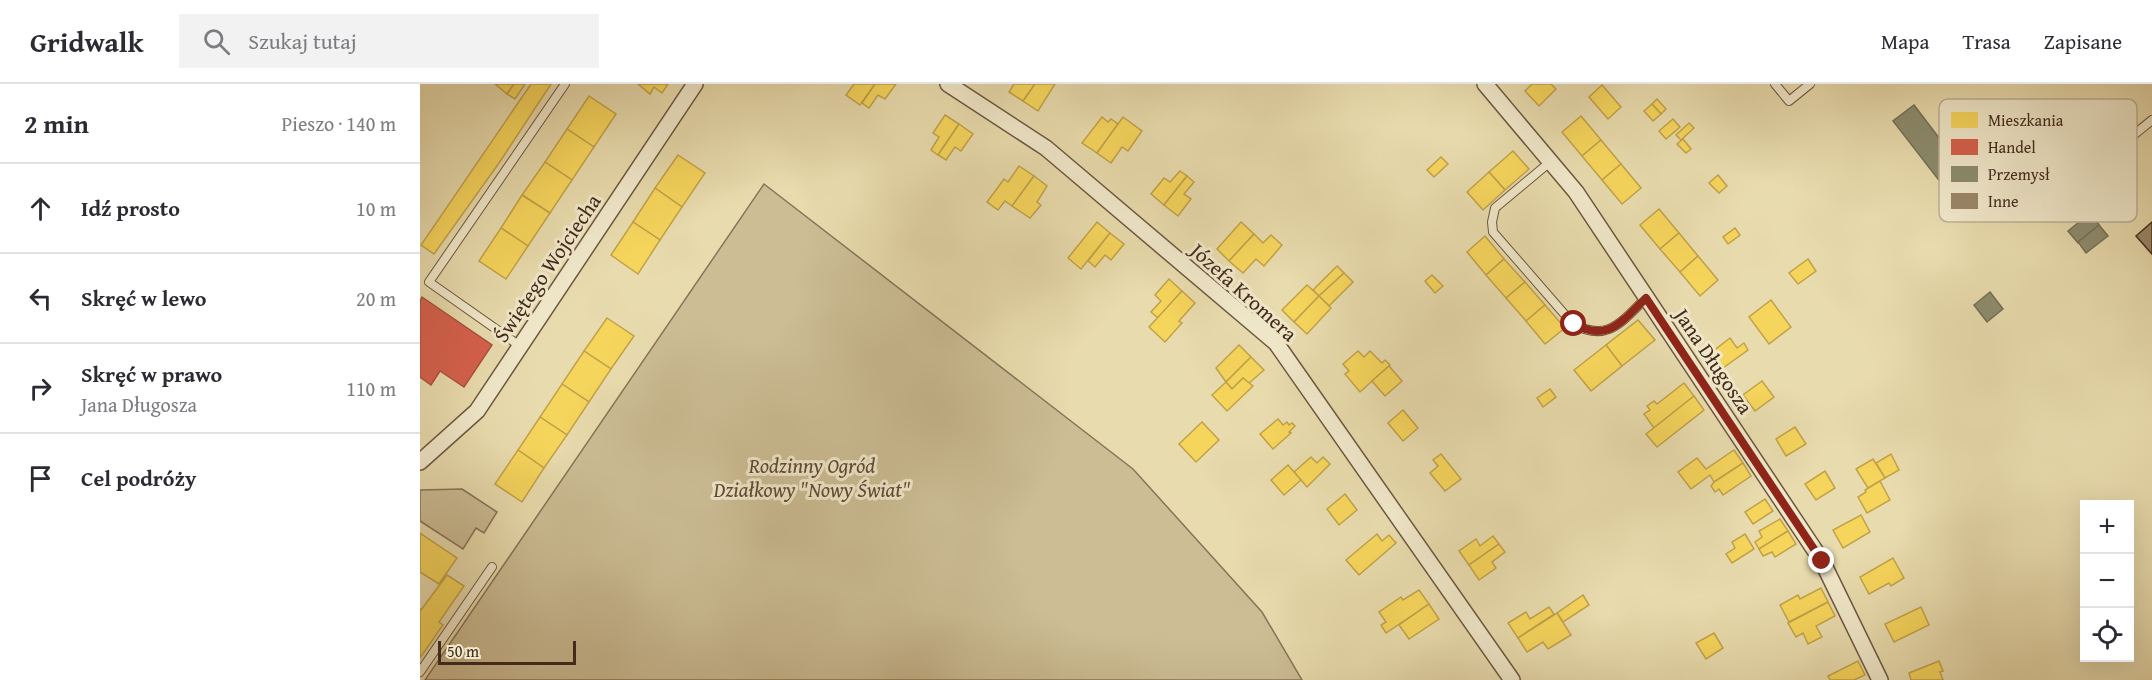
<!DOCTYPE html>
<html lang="pl">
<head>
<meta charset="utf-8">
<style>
  :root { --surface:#fff; --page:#f2f2f3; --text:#2b2b33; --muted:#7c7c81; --line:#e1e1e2 }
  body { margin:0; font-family:"Gentium Book Plus",serif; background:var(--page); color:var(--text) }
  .controls { position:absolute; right:18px; bottom:18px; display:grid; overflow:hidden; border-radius:0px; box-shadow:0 6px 24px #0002 }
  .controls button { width:54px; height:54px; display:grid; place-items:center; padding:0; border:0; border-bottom:2px solid var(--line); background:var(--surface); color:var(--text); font:30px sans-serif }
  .scale { position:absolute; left:18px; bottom:15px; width:138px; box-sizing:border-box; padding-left:6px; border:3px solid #442c1d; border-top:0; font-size:16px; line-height:21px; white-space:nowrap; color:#442c1d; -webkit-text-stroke:4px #f0e8ca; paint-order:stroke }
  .stop { position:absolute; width:18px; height:18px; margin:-14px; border:4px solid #8f2418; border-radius:50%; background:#fff }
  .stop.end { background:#8f2418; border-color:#fff; box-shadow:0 2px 6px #0008 }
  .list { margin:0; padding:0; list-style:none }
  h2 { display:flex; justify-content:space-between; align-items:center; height:78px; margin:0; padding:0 24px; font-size:26px }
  h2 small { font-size:20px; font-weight:400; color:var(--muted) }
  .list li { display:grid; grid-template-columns:39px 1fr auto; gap:18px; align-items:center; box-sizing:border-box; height:90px; padding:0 24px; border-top:2px solid var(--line) }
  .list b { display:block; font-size:22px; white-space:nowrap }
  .list p { margin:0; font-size:20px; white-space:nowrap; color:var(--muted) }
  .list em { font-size:20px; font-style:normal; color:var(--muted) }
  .icon { flex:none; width:33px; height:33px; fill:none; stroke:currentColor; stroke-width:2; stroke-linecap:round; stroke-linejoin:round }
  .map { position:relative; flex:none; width:1732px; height:596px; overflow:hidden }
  header { display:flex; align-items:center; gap:36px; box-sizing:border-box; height:84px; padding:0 30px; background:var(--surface); border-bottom:2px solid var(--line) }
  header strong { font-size:28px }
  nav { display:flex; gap:33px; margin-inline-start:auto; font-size:21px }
  .search { width:420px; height:54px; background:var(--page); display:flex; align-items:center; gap:15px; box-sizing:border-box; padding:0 21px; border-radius:0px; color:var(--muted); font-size:22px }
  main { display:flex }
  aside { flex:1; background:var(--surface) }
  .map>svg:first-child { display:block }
  .green { fill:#ccbd95; stroke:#887459; stroke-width:1.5 }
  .homes { fill:#f6d55c; stroke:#c1a249; stroke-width:1.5 }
  .shops { fill:#d6604d; stroke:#aa503f; stroke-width:1.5 }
  .industry { fill:#8c8c6e; stroke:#766f56; stroke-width:1.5 }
  .building { fill:#998768; stroke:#442c1d; stroke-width:1.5 }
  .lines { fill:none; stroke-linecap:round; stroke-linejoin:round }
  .lane-casing { stroke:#6d5841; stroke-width:10 }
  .street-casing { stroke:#6d5841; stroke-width:18 }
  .lane { stroke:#f0e8ca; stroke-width:8 }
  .street { stroke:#f0e8ca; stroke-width:15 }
  .route { stroke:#8f2418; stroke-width:8 }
  .labels { text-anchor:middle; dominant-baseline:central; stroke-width:6; stroke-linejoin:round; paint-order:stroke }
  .street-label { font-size:21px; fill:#442c1d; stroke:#f0e8ca }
  .park-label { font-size:21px; font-style:italic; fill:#5f4935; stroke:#f0e8ca }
  .key { fill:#f0e8ca; stroke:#bcb096; stroke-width:1.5 }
  .key-label { font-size:16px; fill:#442c1d }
</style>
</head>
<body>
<header>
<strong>Gridwalk</strong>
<div class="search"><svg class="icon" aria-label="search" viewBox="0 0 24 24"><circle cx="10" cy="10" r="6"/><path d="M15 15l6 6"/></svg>Szukaj tutaj</div>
<nav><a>Mapa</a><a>Trasa</a><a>Zapisane</a></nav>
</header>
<main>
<aside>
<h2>2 min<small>Pieszo · 140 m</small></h2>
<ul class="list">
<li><svg class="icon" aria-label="ahead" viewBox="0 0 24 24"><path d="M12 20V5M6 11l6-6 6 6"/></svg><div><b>Idź prosto</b></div><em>10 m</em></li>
<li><svg class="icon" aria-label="left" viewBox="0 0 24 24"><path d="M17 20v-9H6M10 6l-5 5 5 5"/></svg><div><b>Skręć w lewo</b></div><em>20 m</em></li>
<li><svg class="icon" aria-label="right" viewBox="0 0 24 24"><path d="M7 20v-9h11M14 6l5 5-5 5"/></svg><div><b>Skręć w prawo</b><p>Jana Długosza</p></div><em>110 m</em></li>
<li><svg class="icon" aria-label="arrive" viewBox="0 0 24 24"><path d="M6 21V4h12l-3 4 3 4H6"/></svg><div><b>Cel podróży</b></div></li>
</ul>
</aside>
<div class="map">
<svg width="1732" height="596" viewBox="0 0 1732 596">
  <rect width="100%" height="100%" fill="#e8dbad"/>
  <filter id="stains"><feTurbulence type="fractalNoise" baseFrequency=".00333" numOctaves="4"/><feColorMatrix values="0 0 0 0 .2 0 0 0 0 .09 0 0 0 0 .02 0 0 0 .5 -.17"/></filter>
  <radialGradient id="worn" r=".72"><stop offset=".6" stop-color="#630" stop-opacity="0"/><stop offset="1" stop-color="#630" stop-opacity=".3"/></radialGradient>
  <g class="green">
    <polygon points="344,100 713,385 842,528 882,596 5,596"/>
    <polygon points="42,405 77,428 64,449 56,444 43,465 0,437 0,406"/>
  </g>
  <g class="homes">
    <polygon points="75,0 94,0 87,10"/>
    <polygon points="94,0 105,0 95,15 87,10"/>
    <polygon points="111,0 131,0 79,79 14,170 1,161"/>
    <polygon points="218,0 248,0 242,9 234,3 230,10"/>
    <polygon points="434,0 455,0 440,21 426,11"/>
    <polygon points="455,0 476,0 465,15 458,11 449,24 442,19"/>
    <polygon points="594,0 615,0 603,17 589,8"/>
    <polygon points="615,0 635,0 618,27 603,17"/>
    <polygon points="1112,0 1131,0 1136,5 1119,22 1105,7"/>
    <polygon points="1182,1 1201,23 1188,35 1169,13"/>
    <polygon points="169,12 196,30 174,63 147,45"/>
    <polygon points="1237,15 1246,25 1241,30 1232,20"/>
    <polygon points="1232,20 1241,30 1233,37 1224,27"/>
    <polygon points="525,31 539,40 518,71 511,66 519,53 513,49"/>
    <polygon points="1161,32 1181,56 1162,72 1142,48"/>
    <polygon points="682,33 688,38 691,35 698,40 677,69 662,59"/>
    <polygon points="703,33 722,47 708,67 702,63 691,79 677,69"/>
    <polygon points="1253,35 1260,43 1246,55 1239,47"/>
    <polygon points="1269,39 1274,44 1261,56 1256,51"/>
    <polygon points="539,40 553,50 541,67 535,63 526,76 518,71"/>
    <polygon points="147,45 174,63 152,96 125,78"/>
    <polygon points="1263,55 1271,65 1266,69 1257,60"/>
    <polygon points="1181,56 1201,80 1182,96 1162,72"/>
    <polygon points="1093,67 1109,85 1085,106 1069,88"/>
    <polygon points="258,71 285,89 262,123 235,104"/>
    <polygon points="1021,73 1028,80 1014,93 1007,86"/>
    <polygon points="125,78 152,96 130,129 102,111"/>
    <polygon points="1201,80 1221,104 1202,120 1182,96"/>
    <polygon points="599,82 614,92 592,122 585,117 578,126 567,118 584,95 588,98"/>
    <polygon points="760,87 767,92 744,121 731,110 744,94 750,98"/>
    <polygon points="1069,88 1085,106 1063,126 1047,108"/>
    <polygon points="1298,91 1307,102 1299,109 1289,99"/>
    <polygon points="614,92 627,102 617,118 621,121 610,134 592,122"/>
    <polygon points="767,92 774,98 764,110 771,115 758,132 744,121"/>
    <polygon points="235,104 262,123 240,156 213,138"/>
    <polygon points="102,111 130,129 108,162 81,144"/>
    <polygon points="1239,125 1259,149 1240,165 1220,141"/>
    <polygon points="213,138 240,156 218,190 191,171"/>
    <polygon points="677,138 690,149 661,185 648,174"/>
    <polygon points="821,138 834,150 809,177 797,165"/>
    <polygon points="81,144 108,162 86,195 59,177"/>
    <polygon points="1315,144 1320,151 1308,160 1303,153"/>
    <polygon points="690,149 704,160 691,176 685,171 675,183 668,177"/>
    <polygon points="1259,149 1278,172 1260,188 1240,165"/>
    <polygon points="834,150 843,159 851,151 862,161 844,182 836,175 823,189 809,177"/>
    <polygon points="1065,152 1084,175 1066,191 1047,168"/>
    <polygon points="1278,172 1298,196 1280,212 1260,188"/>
    <polygon points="1084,175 1105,198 1086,214 1066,191"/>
    <polygon points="1388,175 1396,187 1378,200 1369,189"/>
    <polygon points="917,182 924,189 899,212 893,206"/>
    <polygon points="924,189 933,198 909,222 899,212"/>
    <polygon points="1012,191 1023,202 1015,209 1005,197"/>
    <polygon points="749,195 762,207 738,234 731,228 741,217 735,211"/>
    <polygon points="1105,198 1125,221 1106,237 1086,214"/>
    <polygon points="887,201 899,212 874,238 862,226"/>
    <polygon points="762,207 775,219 759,237 762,239 745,258 729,243"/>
    <polygon points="899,212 911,224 887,250 874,238"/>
    <polygon points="1351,216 1371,243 1349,260 1329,233"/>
    <polygon points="1125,221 1145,244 1125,260 1106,237"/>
    <polygon points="187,234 214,252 191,285 164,267"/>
    <polygon points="1218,236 1235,256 1202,282 1186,261"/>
    <polygon points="1310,254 1317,264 1324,259 1328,266 1303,284 1292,268"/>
    <polygon points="819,261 831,273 806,298 796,284"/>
    <polygon points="1186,261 1202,282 1171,307 1154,286"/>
    <polygon points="164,267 191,285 169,318 142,300"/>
    <polygon points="938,267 944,273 950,267 962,279 965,276 970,281 940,308 925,290 929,287 923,280"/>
    <polygon points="831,273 844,286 828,300 823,294 812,305 806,298"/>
    <polygon points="969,282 982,297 965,312 952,297"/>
    <polygon points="823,294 833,302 807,327 792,311 806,298 812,305"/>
    <polygon points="1342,297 1354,313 1335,327 1323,311"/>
    <polygon points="1264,299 1274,312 1234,344 1224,330 1230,326 1227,322 1234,317 1237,320"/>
    <polygon points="142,300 169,318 147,351 120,333"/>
    <polygon points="1130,305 1136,313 1123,323 1117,314"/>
    <polygon points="1274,312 1284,326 1237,363 1226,350"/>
    <polygon points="983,326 998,344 983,357 968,339"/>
    <polygon points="120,333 147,351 124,384 98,366"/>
    <polygon points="858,335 863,341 867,338 869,341 872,339 875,342 869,348 871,349 853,365 840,350"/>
    <polygon points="782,338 799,356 776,378 759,360"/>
    <polygon points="1375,343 1386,360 1366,372 1356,355"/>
    <polygon points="98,366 124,384 102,418 75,400"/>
    <polygon points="1314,366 1323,379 1294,398 1290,391 1271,405 1258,388 1277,374 1286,385"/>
    <polygon points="1021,370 1041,395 1025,407 1010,389 1018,382 1013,376"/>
    <polygon points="1471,370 1479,386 1465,394 1456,379"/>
    <polygon points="891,373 897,379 903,373 910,380 887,403 874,388"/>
    <polygon points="1453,375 1465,394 1448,404 1436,385"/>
    <polygon points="1323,379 1331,392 1303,411 1299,405 1295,408 1291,402 1294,398"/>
    <polygon points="868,381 881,396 864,411 851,396"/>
    <polygon points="1405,387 1415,404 1396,416 1385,400"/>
    <polygon points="1460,397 1470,416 1447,429 1438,413 1446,408 1445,406"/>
    <polygon points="925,410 937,426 919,441 907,425"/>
    <polygon points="1345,415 1353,427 1333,440 1325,428"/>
    <polygon points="1441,431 1450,448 1423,464 1413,446"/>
    <polygon points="1360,435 1368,447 1339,465 1335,458 1342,453 1339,447"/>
    <polygon points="1368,447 1376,460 1355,473 1352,468 1343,472 1339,465"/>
    <polygon points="0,449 37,474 19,500 0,488"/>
    <polygon points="957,450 962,457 969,451 976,459 939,491 926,476"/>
    <polygon points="1325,450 1334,465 1312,479 1306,470 1315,464 1312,458"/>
    <polygon points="1073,452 1079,460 1049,481 1039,467 1056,455 1060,462"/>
    <polygon points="1079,460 1085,468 1072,478 1076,484 1059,496 1049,481"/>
    <polygon points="1473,474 1484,494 1471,502 1469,499 1449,510 1440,493"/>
    <polygon points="27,491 44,502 19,538 23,541 0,574 0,525 1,526"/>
    <polygon points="1401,504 1408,518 1369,538 1360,521 1378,511 1380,515"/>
    <polygon points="999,506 1009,520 966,549 961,541 966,538 959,528 981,513 983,516"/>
    <polygon points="1163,511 1169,521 1143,538 1137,529"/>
    <polygon points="1408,518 1415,532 1396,542 1402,553 1388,560 1383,549 1376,553 1368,539"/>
    <polygon points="1009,520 1019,535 989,555 979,541"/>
    <polygon points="1129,523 1134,530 1098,554 1088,539 1106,528 1110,535"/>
    <polygon points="1501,523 1509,541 1474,558 1465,540"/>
    <polygon points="1137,529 1151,551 1128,565 1123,558 1107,568 1098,554"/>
    <polygon points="1294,549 1303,564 1286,575 1276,559"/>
    <polygon points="1438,577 1445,591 1434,596 1410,596 1408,592"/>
    <polygon points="1519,577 1523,587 1520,588 1523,596 1491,596 1489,589"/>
  </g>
  <polygon class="shops" points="2,213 72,261 44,303 20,287 11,301 0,293 0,217"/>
  <g class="industry">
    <polygon points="1494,21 1545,88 1554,79 1564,90 1554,99 1562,110 1542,126 1473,37"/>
    <polygon points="1670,129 1679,141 1658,159 1648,147"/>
    <polygon points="1679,141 1688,152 1666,169 1658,158"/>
    <polygon points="1570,208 1583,225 1567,238 1554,221"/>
  </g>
  <polygon class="building" points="1732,138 1732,170 1716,152"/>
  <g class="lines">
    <defs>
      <g id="lane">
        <polyline points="1355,0 1369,17 1390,0"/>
        <path d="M1130,78L1075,124L1072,138L1073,148L1153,240C1188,259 1202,237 1226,214"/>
        <polyline points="1622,125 1732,36"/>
        <polyline points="100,262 9,198 145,0"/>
        <polyline points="0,588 72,483"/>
      </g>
      <g id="street">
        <polyline points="528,0 626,64 856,259 1092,596"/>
        <polyline points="1065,0 1156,108 1402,477 1460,596"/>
        <polyline points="0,378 57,327 275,0"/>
      </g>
    </defs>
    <use href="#lane" class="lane-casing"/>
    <use href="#street" class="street-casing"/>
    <use href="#lane" class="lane"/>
    <use href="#street" class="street"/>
  </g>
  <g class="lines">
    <path class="route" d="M1154,240C1188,259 1202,237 1226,214L1402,477"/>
  </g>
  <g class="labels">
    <g class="street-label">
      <text transform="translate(127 184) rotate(-56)">Świętego Wojciecha</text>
      <text transform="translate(824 208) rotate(42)">Józefa Kromera</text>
      <text transform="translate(1294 277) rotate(56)">Jana Długosza</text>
    </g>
    <g class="park-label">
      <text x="392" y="381">Rodzinny Ogród<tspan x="392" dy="24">Działkowy "Nowy Świat"</tspan></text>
    </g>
  </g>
  <rect x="1519" y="15" width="198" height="123" rx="9" class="key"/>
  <rect x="1531" y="28" width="27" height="16" fill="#f6d55c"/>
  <rect x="1531" y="55" width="27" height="16" fill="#d6604d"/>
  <rect x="1531" y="82" width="27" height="16" fill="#8c8c6e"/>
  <rect x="1531" y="109" width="27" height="16" fill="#998768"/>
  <g class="key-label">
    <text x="1568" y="42">Mieszkania</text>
    <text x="1568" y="69">Handel</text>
    <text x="1568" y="96">Przemysł</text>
    <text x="1568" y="123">Inne</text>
  </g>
  <rect width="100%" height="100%" filter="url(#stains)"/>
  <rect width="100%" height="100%" fill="url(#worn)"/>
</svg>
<div class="controls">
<button>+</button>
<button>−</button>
<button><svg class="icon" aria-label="locate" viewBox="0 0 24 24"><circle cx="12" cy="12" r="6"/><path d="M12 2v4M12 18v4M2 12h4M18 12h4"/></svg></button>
</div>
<div class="scale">50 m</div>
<div class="stop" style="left:1154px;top:240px"></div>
<div class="stop end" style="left:1402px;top:477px"></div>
</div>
</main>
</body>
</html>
